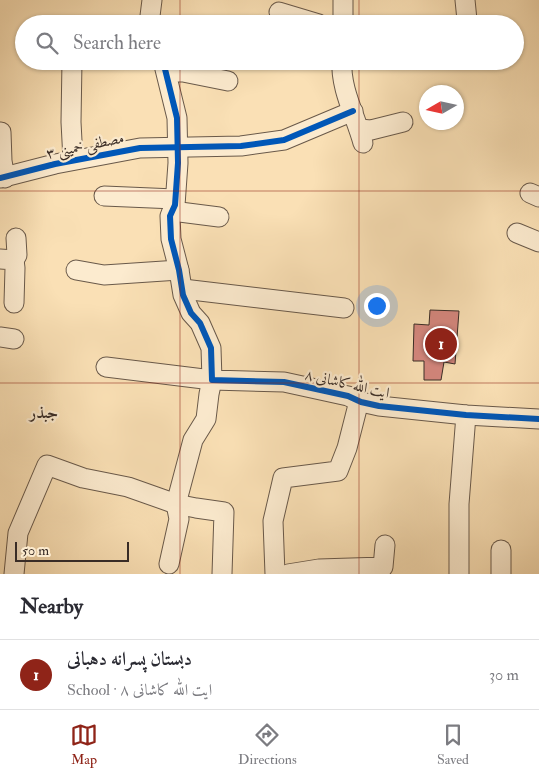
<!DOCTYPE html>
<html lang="en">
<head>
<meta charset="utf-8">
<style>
  :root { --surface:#fff; --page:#f2f2f3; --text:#2b2b33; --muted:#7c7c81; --line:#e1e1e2; --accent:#8f2418 }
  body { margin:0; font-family:"IM FELL Double Pica",Amiri,serif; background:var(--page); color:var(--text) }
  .compass { position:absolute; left:419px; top:85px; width:45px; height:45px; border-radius:50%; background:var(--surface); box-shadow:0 1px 4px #0004; rotate:261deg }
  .scale { position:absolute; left:15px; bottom:12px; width:114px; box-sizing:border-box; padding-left:5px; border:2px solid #392c26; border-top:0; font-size:14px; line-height:18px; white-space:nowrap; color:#392c26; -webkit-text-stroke:4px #fcebcf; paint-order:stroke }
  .you { position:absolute; left:376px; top:305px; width:18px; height:18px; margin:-12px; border:4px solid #fff; border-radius:50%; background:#1a73e8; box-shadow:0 0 0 8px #1a73e833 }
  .badge { display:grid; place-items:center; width:32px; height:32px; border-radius:50%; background:var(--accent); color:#fff; font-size:16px; font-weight:700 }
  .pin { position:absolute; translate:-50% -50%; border:2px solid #fff; box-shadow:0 1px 5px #0006 }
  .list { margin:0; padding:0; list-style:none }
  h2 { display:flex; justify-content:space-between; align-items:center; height:65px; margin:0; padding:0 20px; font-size:21px }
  h2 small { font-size:16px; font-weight:400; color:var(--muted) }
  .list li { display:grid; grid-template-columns:32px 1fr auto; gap:15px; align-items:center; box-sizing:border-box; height:70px; padding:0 20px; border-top:1px solid var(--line) }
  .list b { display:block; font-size:19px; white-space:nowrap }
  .list p { margin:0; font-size:16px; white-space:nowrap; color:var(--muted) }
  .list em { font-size:16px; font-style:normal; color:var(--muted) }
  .icon { flex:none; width:28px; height:28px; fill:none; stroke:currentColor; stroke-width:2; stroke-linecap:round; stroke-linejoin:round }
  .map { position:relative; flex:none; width:539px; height:574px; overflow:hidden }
  .search { position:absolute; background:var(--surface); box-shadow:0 1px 4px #0004; left:15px; right:15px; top:15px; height:55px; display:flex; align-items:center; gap:12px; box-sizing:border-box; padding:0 18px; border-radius:28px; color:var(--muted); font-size:19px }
  .sheet { height:135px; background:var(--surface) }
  nav { display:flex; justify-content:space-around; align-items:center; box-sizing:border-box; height:70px; border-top:1px solid var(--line); background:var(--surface); font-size:14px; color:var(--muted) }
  nav a { display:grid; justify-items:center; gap:2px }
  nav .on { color:var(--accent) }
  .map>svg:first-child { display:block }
  .building { fill:#d5877e; stroke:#392c26 }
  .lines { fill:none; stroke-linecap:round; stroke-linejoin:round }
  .minor-casing { stroke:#69594a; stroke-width:21 }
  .minor { stroke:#fcebcf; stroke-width:19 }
  .cycleway-casing { stroke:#fcebcf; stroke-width:9 }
  .cycleway { stroke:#0057b8; stroke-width:6 }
  .grid { fill:none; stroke:#8f2418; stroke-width:1; stroke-opacity:0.55 }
  .labels { text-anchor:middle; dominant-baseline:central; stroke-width:4.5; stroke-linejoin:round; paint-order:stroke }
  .street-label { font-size:15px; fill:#392c26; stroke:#fcebcf }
  .neighbourhood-label { font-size:16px; font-weight:bold; fill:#392c26; stroke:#fcebcf }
</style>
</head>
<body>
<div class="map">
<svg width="539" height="574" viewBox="0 0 539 574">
  <rect width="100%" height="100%" fill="#fae0b5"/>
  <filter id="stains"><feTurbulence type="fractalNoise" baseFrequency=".004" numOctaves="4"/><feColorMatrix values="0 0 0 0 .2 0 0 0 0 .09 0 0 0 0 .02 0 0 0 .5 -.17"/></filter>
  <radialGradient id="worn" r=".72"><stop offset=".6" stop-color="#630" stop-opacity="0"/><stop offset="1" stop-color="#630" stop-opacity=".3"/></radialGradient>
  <polygon class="building" points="430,310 459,311 455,364 444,362 441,380 424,380 424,361 413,361 414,324 429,325"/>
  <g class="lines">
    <defs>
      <g id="minor">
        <polyline points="465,0 467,20"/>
        <polyline points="279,12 319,24"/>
        <polyline points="149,24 152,0"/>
        <polyline points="343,24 343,0"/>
        <polyline points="72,61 71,122 73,160"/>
        <polyline points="163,61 177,118 178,163 175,205 170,216 171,239 179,270 183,295 191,313 200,323 211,348 212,380 284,382 348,396 361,402 379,406 466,415 539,419"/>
        <path d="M342,61C340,88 356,117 363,143"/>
        <polyline points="167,72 183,72 228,81"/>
        <polyline points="359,129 371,130 403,122"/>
        <polyline points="1,132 2,161 5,178"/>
        <polyline points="0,178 55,164 140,148 241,146 284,140 353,111"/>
        <polyline points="530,193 539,197"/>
        <polyline points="104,196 175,199"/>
        <polyline points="172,211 219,217"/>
        <polyline points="517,233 539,242"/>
        <polyline points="0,259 14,260 15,268 14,303"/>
        <polyline points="14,260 17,255 16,238"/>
        <polyline points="76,270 104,275 179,270"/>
        <polyline points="183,289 344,308"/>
        <polyline points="0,337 14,339"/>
        <polyline points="106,367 212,380 209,394 206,419 193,440 176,504 179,519 169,564"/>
        <polyline points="14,574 18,533 47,465 83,478 128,487 176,504 196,508 224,512 222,574"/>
        <polyline points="275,574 273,521 283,478 338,471 347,448 359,401"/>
        <polyline points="288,574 319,569 383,567 385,545"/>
        <polyline points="459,574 459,504 466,415"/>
        <polyline points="501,574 501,550"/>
      </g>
    </defs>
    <use href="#minor" class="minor-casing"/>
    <use href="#minor" class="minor"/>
    <defs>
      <g id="cycleway">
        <polyline points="163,61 177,118 178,163 175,205 170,216 171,239 179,270 183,295 191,313 200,323 211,348 212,380 284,382 348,396 361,402 379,406 466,415 539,419"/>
        <polyline points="0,178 55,164 140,148 241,146 284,140 353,111"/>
      </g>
    </defs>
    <use href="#cycleway" class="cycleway-casing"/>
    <use href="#cycleway" class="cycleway"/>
  </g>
  <path class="grid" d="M180,0V24M359,0V24M180,61V574M359,61V574M0,191H539M0,383H539"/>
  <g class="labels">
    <g class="street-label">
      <text transform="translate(85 146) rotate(-12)">مصطفی خمینی ۳</text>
      <text transform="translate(347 384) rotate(13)">ایت الله کاشانی ۸</text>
    </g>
    <g class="neighbourhood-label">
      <text x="44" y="413">جبذر</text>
    </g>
  </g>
  <rect width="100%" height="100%" filter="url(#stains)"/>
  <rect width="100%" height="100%" fill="url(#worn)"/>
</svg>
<svg class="compass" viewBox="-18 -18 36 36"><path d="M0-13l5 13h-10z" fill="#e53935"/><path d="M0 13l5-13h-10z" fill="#7c7c81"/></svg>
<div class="scale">50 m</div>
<div class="you"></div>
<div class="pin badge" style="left:441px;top:344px">1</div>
<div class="search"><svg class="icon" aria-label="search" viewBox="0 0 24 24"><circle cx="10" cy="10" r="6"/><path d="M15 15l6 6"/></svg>Search here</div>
</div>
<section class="sheet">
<h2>Nearby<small></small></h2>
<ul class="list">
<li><span class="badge">1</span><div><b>دبستان پسرانه دهبانی</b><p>School · ایت الله کاشانی ۸</p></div><em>30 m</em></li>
</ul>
</section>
<nav>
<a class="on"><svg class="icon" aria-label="map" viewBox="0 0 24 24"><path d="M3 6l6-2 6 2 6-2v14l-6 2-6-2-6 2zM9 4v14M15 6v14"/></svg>Map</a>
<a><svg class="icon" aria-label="directions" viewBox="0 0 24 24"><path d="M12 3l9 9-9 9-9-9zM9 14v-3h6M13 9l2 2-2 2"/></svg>Directions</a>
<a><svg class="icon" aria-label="saved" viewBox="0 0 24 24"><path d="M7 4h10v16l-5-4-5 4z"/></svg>Saved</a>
</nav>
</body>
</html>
